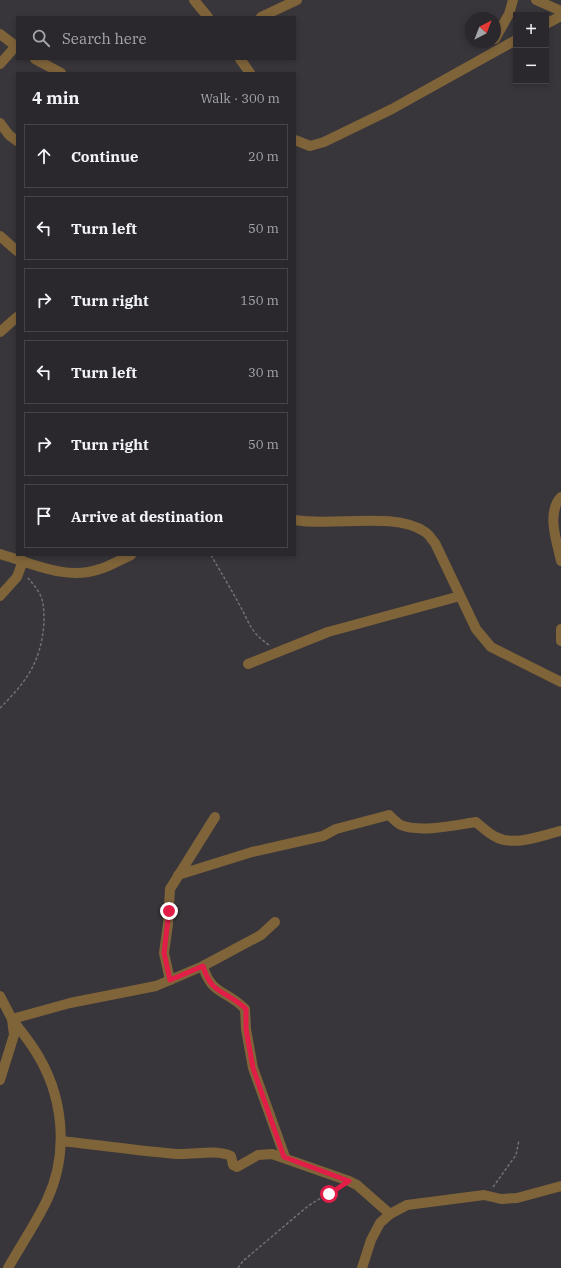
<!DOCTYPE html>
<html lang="en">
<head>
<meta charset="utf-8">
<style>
  :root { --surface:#2a282c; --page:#363438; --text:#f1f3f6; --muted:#a5a6a9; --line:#464448 }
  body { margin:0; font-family:"IBM Plex Serif",serif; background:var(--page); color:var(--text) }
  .controls { position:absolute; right:12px; top:12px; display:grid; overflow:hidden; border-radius:0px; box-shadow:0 2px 6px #0003 }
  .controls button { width:36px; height:36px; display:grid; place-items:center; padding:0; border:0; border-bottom:1px solid var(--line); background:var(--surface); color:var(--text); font:20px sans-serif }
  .compass { position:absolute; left:465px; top:12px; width:36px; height:36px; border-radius:50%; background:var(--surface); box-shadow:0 2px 6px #0003; rotate:42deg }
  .stop { position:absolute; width:12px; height:12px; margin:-9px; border:3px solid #e11d48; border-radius:50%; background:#fff }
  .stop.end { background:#e11d48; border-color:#fff; box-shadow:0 1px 4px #0008 }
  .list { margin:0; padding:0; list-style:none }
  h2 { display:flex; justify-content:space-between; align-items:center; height:52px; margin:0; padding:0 16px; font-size:17px }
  h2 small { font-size:13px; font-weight:400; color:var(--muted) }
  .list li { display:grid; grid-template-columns:26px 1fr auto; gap:12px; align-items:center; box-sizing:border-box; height:64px; margin:0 8px 8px; padding:0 8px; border:1px solid var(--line); border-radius:0px }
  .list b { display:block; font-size:15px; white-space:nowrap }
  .list em { font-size:13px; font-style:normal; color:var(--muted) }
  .icon { flex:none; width:22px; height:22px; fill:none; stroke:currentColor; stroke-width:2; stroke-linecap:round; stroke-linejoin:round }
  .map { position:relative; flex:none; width:561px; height:1268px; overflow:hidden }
  .search { position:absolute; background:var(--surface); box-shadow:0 2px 6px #0003; left:16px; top:16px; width:280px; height:44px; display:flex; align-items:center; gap:10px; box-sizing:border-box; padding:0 14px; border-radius:0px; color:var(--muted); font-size:15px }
  .panel { position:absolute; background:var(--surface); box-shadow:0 2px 6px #0003; left:16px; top:72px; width:280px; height:484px; border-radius:0px }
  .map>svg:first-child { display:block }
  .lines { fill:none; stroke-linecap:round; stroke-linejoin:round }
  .path { stroke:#727074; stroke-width:1.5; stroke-dasharray:3 2; stroke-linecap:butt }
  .minor { stroke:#7f643a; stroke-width:10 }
  .route { stroke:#e11d48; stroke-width:5 }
</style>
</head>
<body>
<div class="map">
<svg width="561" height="1268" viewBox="0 0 561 1268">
  <rect width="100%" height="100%" fill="#38363a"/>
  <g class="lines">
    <g class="path">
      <path d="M211,555C220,571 230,587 239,604C250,623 249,631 269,645"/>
      <path d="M0,708C12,696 27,680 34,664C42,647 46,624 43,604C42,594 34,585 28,578"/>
      <polyline points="493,1187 516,1155 519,1140"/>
      <polyline points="238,1268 243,1261 308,1206 337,1188"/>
    </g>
    <g class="minor">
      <polyline points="194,0 208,17"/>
      <polyline points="536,0 561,11"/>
      <polyline points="261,17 297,0"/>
      <polyline points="546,24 561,16"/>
      <polyline points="0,34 17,47"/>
      <polyline points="495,39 509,14 513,0"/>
      <polyline points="35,59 61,73"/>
      <polyline points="240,59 250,73"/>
      <polyline points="0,64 16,46"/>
      <polyline points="0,123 9,135 17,141"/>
      <polyline points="295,140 310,146 324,142 392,109 516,40"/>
      <polyline points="0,236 17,251"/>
      <polyline points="0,332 17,317"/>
      <path d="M561,497C546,513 557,542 561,561"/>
      <path d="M295,520C331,527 395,511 425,532C429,534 432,540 435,543L476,629L491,647L561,682"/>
      <path d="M0,554C32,563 66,581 100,569C111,566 121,559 131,555"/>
      <polyline points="0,596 17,577 23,561"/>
      <polyline points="561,629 561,641"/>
      <polyline points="248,664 328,632 460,596"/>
      <path d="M178,875L252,852L323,836L336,829L389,815C392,818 397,823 401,825C420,833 456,825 476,822C482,827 489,834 496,837C515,847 542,835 561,831"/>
      <path d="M203,966C211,995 227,990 245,1009L246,1029L253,1068L285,1157"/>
      <polyline points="170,980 164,953 168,924 170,889 215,817"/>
      <polyline points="0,996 12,1019 14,1035 0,1080"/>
      <path d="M61,1141C100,1145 138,1151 177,1154C195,1155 215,1149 231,1156L233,1165L237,1167L258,1155L272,1154L349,1181L357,1185L390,1214"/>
      <path d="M8,1268C21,1245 36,1223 47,1200C70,1151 63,1093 34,1049C27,1038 19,1029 12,1019L70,1003L156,986L203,966L261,935L275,922"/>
      <polyline points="362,1268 371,1240 380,1223 390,1214 407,1205 484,1195 501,1199 517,1198 561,1186"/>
    </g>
  </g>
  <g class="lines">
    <path class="route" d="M169,911L164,953L170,980L203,966C211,995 226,990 246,1009V1029L253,1068L284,1157L349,1181L329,1194"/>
  </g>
</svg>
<div class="controls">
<button>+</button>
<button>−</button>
</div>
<svg class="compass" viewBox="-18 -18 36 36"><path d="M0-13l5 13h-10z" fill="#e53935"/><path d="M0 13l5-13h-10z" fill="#a5a6a9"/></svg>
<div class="stop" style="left:329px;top:1194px"></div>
<div class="stop end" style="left:169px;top:911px"></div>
<div class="search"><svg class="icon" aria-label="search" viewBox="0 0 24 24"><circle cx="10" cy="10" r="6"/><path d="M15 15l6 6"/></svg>Search here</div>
<section class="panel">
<h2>4 min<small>Walk · 300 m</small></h2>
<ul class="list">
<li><svg class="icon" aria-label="ahead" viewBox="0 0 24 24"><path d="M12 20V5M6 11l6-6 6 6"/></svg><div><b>Continue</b></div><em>20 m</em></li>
<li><svg class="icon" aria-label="left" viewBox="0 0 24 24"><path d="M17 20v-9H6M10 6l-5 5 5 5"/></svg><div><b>Turn left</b></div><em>50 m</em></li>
<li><svg class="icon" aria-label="right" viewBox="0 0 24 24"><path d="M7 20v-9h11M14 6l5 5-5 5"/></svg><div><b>Turn right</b></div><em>150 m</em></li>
<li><svg class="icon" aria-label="left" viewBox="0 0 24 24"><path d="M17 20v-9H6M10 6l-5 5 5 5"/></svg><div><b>Turn left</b></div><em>30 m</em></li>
<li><svg class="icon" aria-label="right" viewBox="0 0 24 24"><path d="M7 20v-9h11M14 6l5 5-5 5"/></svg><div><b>Turn right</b></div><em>50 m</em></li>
<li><svg class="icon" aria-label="arrive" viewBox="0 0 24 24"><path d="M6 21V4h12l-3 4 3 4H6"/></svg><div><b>Arrive at destination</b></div></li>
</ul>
</section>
</div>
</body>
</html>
